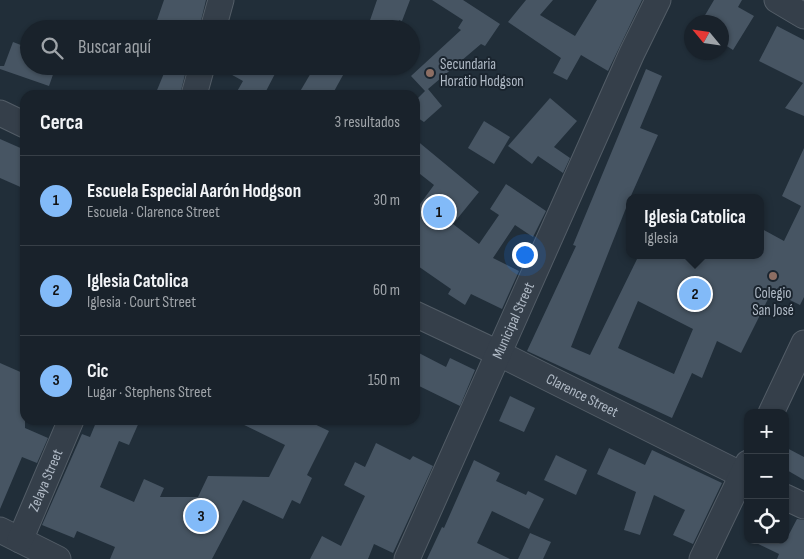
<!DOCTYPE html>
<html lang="es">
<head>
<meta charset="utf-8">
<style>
  :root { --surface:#19222b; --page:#222a33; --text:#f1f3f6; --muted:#9fa4a9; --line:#373f47; --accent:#82baf8 }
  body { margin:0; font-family:"Sofia Sans Condensed",sans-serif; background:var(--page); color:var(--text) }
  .controls { position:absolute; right:15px; bottom:15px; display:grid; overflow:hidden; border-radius:10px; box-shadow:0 1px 4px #0004 }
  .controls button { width:45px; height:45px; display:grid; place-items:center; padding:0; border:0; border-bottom:1px solid var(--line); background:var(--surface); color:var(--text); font:25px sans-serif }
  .compass { position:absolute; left:684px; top:15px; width:45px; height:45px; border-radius:50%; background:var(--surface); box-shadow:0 1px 4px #0004; rotate:299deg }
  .you { position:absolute; left:524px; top:254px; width:18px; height:18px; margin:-12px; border:4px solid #fff; border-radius:50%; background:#1a73e8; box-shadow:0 0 0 8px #1a73e833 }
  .badge { display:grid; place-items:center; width:32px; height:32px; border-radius:50%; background:var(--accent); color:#111; font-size:16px; font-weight:700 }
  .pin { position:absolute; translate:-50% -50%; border:2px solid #fff; box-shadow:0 1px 5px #0006 }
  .popup { position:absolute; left:626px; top:194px; width:138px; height:65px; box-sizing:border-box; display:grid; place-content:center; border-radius:10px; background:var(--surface); filter:drop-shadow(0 1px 4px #0005); font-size:16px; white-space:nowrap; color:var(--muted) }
  .popup b { font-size:19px; color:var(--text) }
  .popup::after { content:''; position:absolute; left:50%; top:100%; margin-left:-10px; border:10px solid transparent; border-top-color:var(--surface) }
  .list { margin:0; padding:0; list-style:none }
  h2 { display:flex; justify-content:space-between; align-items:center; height:65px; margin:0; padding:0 20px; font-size:21px }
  h2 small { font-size:16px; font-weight:400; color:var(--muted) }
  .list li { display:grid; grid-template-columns:32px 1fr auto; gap:15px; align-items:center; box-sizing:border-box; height:90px; padding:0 20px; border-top:1px solid var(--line) }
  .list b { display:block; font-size:19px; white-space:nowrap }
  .list p { margin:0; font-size:16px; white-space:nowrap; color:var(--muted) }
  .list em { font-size:16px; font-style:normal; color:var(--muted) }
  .icon { flex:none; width:28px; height:28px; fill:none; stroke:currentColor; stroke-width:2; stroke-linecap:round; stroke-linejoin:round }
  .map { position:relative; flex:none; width:804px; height:559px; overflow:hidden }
  .search { position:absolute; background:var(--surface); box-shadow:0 1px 4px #0004; left:20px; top:20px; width:400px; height:55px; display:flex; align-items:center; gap:12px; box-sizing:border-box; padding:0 18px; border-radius:28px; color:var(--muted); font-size:19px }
  .panel { position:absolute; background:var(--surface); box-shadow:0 1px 4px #0004; left:20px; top:90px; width:400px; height:335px; border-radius:15px }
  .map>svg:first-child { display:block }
  .building { fill:#475563; fill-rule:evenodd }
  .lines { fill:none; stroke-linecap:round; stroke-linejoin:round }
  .minor-casing { stroke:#535d67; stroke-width:27 }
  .minor { stroke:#353f4a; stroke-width:25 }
  .education-dot { fill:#8d6e63; stroke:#1a242e; stroke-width:2 }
  .labels { text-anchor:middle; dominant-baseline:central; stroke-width:4; stroke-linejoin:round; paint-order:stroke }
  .poi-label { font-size:15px; fill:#b0bac6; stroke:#1a242e; text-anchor:start }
  .street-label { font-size:15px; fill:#b0bac6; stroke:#1a242e }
</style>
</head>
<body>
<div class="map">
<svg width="804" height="559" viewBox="0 0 804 559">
  <rect width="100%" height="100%" fill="#212e39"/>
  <g class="building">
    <polygon points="164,0 206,0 199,29 154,29"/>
    <polygon points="377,0 410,0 402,21 399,20 395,29 367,29"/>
    <polygon points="432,0 463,0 500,24 485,46 481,44 428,89 442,106 424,122 415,116 415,101 425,91 411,76 461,30 458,28 463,20"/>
    <polygon points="526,0 553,0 540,15 575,36 597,0 642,0 608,71 581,55 567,80 553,73 561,58 508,22"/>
    <polygon points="714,0 742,0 738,7 754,16 733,50 722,43 722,22 701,22"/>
    <polygon points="777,26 804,40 804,116 785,108 803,83 759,61"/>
    <polygon points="13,42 29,48 29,66 56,66 49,86 0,69 0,66 4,66"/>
    <polygon points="167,66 187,66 180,95 155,95"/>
    <polygon points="216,66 279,66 264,95 235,95 243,81"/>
    <polygon points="315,66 348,66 332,95 298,95"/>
    <path d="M646,69L662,76L640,128L658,135L630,198L571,347L590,355L639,255H760V228L784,241L801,206L782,196L804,148V297L800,305L772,291L741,353L717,341L702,378L692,373L672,418L527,351L576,246L573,245ZM638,301L693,329L674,374L618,348Z"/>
    <polygon points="550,98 577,121 554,147 570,158 563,173 538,156 532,164 508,146"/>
    <polygon points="484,121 510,137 494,164 468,148"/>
    <polygon points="0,139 25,150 25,189 0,178"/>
    <polygon points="415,139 479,192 453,224 479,244 499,215 490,209 506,184 546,211 533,237 515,225 493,258 519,271 502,309 471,294 465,305 448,294 451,289 415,264 415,211 434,185 415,170"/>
    <polygon points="415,351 446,367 450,358 475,370 460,406 415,384"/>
    <polygon points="0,363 25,374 25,428 48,438 37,463 22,457 0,509"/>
    <polygon points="510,396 535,408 524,432 499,421"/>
    <polygon points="97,420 140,420 129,445 119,441 100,487 134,502 144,479 164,488 160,497 198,497 208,476 269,477 285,445 234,420 306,420 329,431 307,475 312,478 300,504 292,500 283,519 243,500 212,559 110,559 115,547 77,531 74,538 42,525 82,434 90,437"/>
    <polygon points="376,443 410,460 413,456 433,466 393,553 374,544 368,559 310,559 322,536 341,546 365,496 344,485 355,462 365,467"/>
    <polygon points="785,447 804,457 804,480 785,469"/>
    <polygon points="609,448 645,465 652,450 722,483 693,544 673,535 685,510 654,495 640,535 624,530 636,492 597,474"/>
    <polygon points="556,455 587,470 576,495 544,480"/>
    <polygon points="474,460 500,473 496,481 526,495 528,491 544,499 529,529 492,511 477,543 510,559 427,559 442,527 444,528"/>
    <polygon points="797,519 804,520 804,559 777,559 779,554 750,540 786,540"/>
    <polygon points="530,533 551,542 543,559 518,559"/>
  </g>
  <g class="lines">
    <defs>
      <g id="minor">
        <polyline points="777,0 804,16"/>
        <polyline points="213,29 221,0"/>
        <polyline points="194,95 202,66"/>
        <polyline points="0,113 25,125"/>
        <path id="s1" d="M415,314L500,354L748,478"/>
        <polyline points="771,413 804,343"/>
        <polyline points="785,497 804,506"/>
        <polyline points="0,530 58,559"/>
        <path id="s2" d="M20,540L71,420"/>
        <path id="s3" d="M407,559L632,53L658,0"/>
        <polyline points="702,559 748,463"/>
      </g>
    </defs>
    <use href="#minor" class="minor-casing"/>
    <use href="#minor" class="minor"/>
  </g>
  <g class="education-dot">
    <circle cx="430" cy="73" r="5"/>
    <circle cx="773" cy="276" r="5"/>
  </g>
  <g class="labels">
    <g class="poi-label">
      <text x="440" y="64">Secundaria<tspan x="440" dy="17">Horatio Hodgson</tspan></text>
      <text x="773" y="293" text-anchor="middle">Colegio<tspan x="773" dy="17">San José</tspan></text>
    </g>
    <g class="street-label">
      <text stroke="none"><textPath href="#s3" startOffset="261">Municipal Street</textPath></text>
      <text stroke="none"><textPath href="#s1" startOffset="186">Clarence Street</textPath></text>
      <text stroke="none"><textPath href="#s2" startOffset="65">Zelaya Street</textPath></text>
    </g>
  </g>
</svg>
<div class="controls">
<button>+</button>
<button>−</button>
<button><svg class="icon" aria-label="locate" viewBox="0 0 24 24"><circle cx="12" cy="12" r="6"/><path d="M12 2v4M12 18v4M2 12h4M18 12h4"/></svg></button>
</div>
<svg class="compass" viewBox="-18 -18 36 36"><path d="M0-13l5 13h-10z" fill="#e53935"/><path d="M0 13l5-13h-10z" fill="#9fa4a9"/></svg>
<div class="you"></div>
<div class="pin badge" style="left:439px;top:212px">1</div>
<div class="pin badge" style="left:695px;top:294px">2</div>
<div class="popup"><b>Iglesia Catolica</b>Iglesia</div>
<div class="pin badge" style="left:201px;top:516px">3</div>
<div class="search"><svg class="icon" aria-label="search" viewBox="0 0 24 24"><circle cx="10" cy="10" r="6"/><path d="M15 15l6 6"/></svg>Buscar aquí</div>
<section class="panel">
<h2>Cerca<small>3 resultados</small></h2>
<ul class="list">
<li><span class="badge">1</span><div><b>Escuela Especial Aarón Hodgson</b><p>Escuela · Clarence Street</p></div><em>30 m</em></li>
<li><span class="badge">2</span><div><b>Iglesia Catolica</b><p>Iglesia · Court Street</p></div><em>60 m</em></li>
<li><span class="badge">3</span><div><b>Cic</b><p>Lugar · Stephens Street</p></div><em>150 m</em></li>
</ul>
</section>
</div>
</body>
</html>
